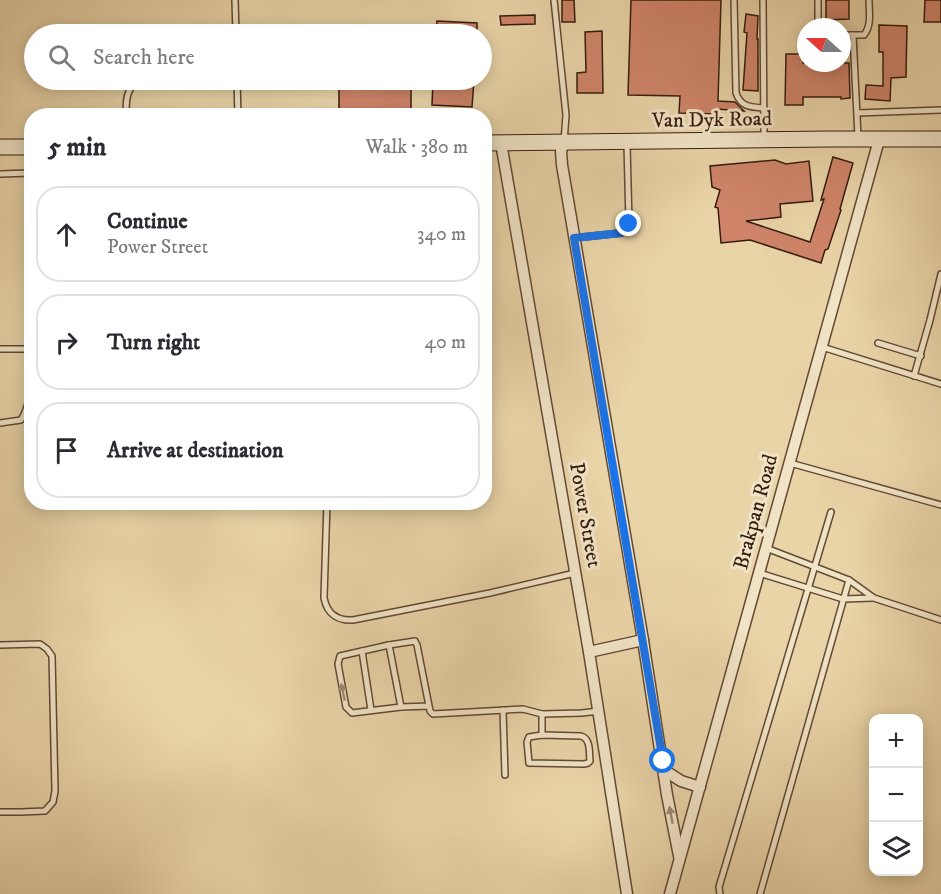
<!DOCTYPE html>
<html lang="en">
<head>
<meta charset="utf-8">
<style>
  :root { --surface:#fff; --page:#f2f2f3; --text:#2b2b33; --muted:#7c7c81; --line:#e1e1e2 }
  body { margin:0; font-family:"IM FELL DW Pica",serif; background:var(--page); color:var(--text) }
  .controls { position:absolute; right:18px; bottom:18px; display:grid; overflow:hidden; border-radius:12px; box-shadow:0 3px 15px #0003 }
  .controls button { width:54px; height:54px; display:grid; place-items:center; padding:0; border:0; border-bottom:2px solid var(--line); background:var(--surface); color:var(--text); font:30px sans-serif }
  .compass { position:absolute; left:797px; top:18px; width:54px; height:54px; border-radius:50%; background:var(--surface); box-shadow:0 3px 15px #0003; rotate:291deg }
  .stop { position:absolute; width:18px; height:18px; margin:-14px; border:4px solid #1a73e8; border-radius:50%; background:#fff }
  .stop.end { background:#1a73e8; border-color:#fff; box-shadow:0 2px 6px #0008 }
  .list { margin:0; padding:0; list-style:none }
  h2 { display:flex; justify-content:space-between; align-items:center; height:78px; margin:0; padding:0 24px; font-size:26px }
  h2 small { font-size:20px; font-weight:400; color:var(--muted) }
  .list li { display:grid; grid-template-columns:39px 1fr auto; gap:18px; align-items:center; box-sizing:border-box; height:96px; margin:0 12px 12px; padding:0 12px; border:2px solid var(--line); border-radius:24px }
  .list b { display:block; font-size:22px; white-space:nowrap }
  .list p { margin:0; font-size:20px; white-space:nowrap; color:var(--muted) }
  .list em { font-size:20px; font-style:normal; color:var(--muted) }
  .icon { flex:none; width:33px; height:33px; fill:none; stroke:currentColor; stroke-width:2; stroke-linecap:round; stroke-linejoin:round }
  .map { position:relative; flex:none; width:941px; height:894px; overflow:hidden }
  .search { position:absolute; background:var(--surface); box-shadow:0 3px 15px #0003; left:24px; top:24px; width:468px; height:66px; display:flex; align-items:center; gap:15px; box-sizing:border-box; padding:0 21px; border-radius:33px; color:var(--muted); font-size:22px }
  .panel { position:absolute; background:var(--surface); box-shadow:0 3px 15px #0003; left:24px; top:108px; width:468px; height:402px; border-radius:24px }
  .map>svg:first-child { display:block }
  .building { fill:#cf8469; stroke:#351b0d; stroke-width:1.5 }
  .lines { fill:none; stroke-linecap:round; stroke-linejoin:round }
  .service-casing { stroke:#624934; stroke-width:8 }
  .minor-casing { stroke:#624934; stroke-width:13 }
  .secondary-casing { stroke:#351b0d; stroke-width:17 }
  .service { stroke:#f1e3c6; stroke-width:5 }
  .minor { stroke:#f1e3c6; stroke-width:10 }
  .secondary { stroke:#f1e3c6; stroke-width:15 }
  .oneway { fill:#9c8973 }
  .route { stroke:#1a73e8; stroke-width:8 }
  .labels { text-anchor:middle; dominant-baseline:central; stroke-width:6; stroke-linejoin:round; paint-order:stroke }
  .street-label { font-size:21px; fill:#351b0d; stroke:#f1e3c6 }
</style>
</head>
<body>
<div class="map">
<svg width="941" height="894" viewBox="0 0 941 894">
  <rect width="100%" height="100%" fill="#e9d4a8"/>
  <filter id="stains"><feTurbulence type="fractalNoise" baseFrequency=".00333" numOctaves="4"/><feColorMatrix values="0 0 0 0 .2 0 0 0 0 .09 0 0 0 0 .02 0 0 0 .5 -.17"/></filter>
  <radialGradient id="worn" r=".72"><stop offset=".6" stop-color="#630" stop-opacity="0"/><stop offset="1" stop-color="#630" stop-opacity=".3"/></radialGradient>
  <g class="building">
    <polygon points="562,0 574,0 575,22 562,22"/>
    <polygon points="631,0 721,0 718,101 735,102 744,111 717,109 717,114 679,113 680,96 628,95"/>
    <polygon points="826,0 849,0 849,19 826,20"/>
    <polygon points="925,0 941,0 941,22 924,22"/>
    <polygon points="746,14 758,16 757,39 758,39 758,91 743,90 747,33 744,32"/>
    <polygon points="535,15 535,24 501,25 500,16"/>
    <polygon points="437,21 477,23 477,34 436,34"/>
    <polygon points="410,25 410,34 338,34 338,26"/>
    <polygon points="879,25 907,26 906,77 891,78 890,101 865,99 866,85 883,86 883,52 879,52"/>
    <polygon points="602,31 603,93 577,93 577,73 586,72 585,32"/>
    <polygon points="786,54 803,54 803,63 849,63 850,98 841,99 841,97 803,97 803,105 785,105"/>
    <rect x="339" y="80" width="72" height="36"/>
    <polygon points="433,80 474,80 472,107 432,105"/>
    <polygon points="833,157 853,163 840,209 841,210 828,249 825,250 821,263 750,240 721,243 718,208 715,207 720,190 712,187 710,166 775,160 786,164 809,161 813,201 780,204 781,217 746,221 810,242 824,199 821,200"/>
  </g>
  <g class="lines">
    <defs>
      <g id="service">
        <polyline points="235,0 236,34"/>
        <polyline points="554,0 566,115 564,142"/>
        <path d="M734,0L736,93C741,107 750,107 763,108"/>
        <polyline points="763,0 764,138"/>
        <polyline points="818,27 818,0"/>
        <path d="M842,35H864C872,25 869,12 869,0"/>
        <polyline points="853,35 858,137"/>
        <polyline points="237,80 238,116"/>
        <polyline points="857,113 941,110"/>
        <path d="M126,116C126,101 126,89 138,80"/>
        <polyline points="0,174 30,173"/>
        <polyline points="574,238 621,233 626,230 629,224 627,144"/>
        <polyline points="878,343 921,356"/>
        <polyline points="822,347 941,384"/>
        <polyline points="0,349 32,349"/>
        <polyline points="914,376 930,320 941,274"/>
        <path d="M0,423L21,420C34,399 31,372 31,349"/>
        <polyline points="790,463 941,505"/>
        <path d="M327,502L324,598C327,614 338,621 353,620L490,593L575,573"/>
        <polyline points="766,548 849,580 874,598 941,620"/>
        <polyline points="759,573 843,599 873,598"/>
        <polyline points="0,645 40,644 47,649 52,656 55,791 53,802 45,811 21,812 0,812"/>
        <polyline points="389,645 401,707"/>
        <polyline points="362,651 371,710"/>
        <polyline points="429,706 401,707 352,713 346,707 338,664 340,656 389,645 415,641 417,645 430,711 433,714 523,709 542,714 582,713 599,711"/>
        <polyline points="503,710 505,775"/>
        <path d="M542,735L581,736C591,739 589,752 590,761L588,763L584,764L529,763L527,742L529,737Z"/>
        <polyline points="542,735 542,714"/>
        <polyline points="720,894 719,887 831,512"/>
        <polyline points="760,894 849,580"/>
      </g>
      <g id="minor">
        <polyline points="501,143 589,652 627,894"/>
        <polyline points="564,143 561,151 562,165 643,640 667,795 679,856"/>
        <polyline points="589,652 643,640"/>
        <polyline points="664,770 681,781 700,787"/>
        <polyline points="670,894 879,140"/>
      </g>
      <g id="secondary">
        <polyline points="484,143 830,139 941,139"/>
        <polyline points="0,147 32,147"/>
      </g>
    </defs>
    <use href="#service" class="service-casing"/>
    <use href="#minor" class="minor-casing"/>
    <use href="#secondary" class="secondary-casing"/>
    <use href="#service" class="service"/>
    <use href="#minor" class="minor"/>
    <use href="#secondary" class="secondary"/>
  </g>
  <defs><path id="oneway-solid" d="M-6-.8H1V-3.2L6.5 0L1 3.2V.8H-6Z" transform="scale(1.5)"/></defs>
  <g class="oneway">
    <use href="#oneway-solid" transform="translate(343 692) rotate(-101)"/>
    <use href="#oneway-solid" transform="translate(671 815) rotate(-101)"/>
  </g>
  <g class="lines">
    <polyline class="route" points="629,224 626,230 621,233 574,238 663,761"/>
  </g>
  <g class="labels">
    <g class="street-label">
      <text transform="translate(712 120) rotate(-1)">Van Dyk Road</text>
      <text transform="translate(756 512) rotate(-75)">Brakpan Road</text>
      <text transform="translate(585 515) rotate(80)">Power Street</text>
    </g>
  </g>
  <rect width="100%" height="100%" filter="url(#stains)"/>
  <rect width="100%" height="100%" fill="url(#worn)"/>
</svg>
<div class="controls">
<button>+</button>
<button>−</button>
<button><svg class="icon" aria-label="layers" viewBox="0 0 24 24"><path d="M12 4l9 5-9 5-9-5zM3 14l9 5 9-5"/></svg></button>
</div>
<svg class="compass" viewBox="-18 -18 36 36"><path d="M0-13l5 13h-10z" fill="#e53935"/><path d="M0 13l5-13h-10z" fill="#7c7c81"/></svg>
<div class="stop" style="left:663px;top:761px"></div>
<div class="stop end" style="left:629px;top:224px"></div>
<div class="search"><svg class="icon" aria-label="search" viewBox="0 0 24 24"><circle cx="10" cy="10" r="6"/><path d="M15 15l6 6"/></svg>Search here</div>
<section class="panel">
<h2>5 min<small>Walk · 380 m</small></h2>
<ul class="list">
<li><svg class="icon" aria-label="ahead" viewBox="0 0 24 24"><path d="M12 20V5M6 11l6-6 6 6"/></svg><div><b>Continue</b><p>Power Street</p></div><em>340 m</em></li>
<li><svg class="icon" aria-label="right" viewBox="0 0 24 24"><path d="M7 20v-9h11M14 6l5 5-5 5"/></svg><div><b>Turn right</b></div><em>40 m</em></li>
<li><svg class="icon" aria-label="arrive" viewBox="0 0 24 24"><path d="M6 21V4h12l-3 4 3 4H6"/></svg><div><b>Arrive at destination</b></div></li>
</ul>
</section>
</div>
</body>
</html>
